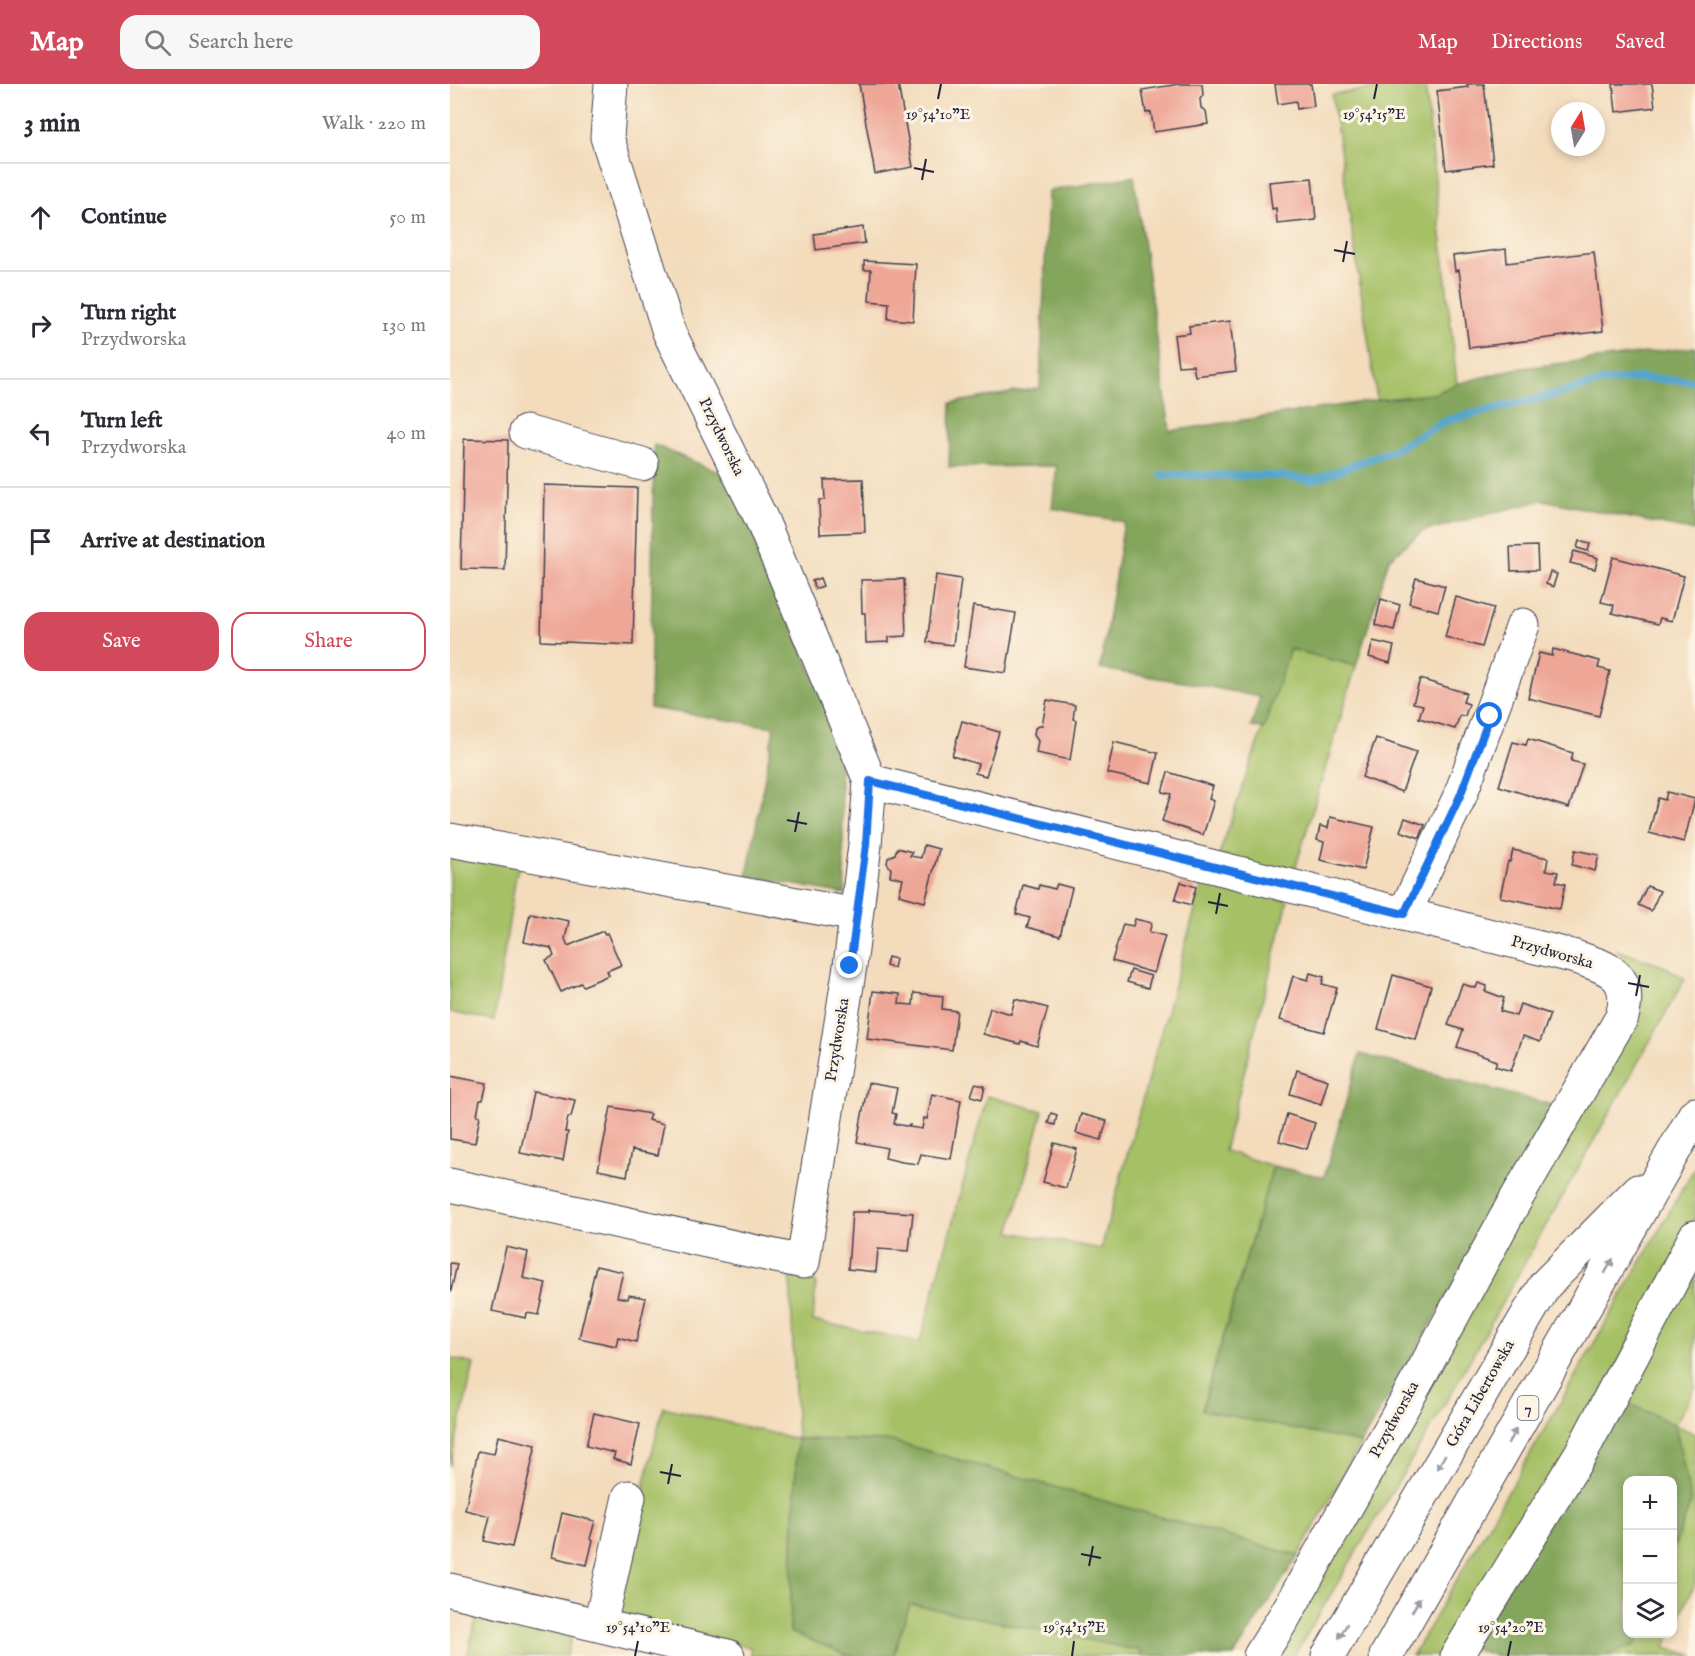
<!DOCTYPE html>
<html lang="en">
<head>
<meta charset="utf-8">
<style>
  :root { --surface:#fff; --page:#f7f7f7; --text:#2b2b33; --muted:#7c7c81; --line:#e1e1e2; --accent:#d1495b }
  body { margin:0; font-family:"IM FELL English",serif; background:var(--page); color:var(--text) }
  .controls { position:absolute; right:18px; bottom:18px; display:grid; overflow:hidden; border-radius:12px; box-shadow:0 3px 9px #0003 }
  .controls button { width:54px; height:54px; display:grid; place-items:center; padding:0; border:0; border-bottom:2px solid var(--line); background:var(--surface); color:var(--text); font:30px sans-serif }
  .compass { position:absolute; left:1101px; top:18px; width:54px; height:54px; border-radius:50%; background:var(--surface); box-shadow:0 3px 9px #0003; rotate:11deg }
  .stop { position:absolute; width:18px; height:18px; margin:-14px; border:4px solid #1a73e8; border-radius:50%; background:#fff }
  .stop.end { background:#1a73e8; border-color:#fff; box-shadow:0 2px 6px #0008 }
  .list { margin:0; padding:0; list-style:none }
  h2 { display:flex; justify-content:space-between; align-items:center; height:78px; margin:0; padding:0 24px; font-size:26px }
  h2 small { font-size:20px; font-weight:400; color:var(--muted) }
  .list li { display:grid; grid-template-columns:39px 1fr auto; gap:18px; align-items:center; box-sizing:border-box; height:108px; padding:0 24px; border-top:2px solid var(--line) }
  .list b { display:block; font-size:22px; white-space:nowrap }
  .list p { margin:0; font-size:20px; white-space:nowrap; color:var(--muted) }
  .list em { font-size:20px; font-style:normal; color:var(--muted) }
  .actions { display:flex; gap:12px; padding:18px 24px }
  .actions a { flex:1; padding:14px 0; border:2px solid var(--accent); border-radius:18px; text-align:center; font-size:21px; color:var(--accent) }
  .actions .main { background:var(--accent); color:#fff }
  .icon { flex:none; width:33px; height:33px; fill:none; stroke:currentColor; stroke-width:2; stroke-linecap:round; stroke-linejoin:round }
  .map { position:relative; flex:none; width:1245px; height:1572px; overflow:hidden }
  header { display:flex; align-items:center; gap:36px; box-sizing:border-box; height:84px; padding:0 30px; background:var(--accent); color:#fff }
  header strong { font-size:28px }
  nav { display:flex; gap:33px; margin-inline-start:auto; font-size:21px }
  .search { width:420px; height:54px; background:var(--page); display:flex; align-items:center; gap:15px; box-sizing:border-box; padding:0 21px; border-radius:18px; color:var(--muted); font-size:22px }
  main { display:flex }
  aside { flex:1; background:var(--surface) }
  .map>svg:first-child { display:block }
  .green { fill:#a6c066; stroke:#647150; stroke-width:1.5 }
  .forest { fill:#84a65b; stroke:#53644b; stroke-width:1.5 }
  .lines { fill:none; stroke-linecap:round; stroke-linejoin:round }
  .stream { stroke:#52a4cd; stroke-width:8 }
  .building { fill:#eea697 }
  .minor-casing { stroke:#413e4e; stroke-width:35 }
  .highway-casing { stroke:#413e4e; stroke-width:35 }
  .minor { stroke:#fff; stroke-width:33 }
  .highway { stroke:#fff; stroke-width:33 }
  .oneway { fill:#9c9ca7 }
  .route { stroke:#1a73e8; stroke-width:8 }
  .ticks { fill:none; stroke:#22223b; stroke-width:2 }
  .labels { text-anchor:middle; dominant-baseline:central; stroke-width:6; stroke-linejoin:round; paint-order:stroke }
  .shield { fill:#fcf5e5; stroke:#63616e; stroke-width:1.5 }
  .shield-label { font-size:15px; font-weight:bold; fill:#22223b }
  .street-label { font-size:16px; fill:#22223b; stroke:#fcf5e5 }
  .ticks-label { font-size:15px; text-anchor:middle; fill:#22223b; stroke:#fcf5e5; stroke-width:6; stroke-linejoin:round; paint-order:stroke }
</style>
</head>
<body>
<header>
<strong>Map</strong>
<div class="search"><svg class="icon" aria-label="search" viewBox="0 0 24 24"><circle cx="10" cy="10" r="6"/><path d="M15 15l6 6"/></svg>Search here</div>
<nav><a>Map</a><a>Directions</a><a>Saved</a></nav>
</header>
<main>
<aside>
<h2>3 min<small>Walk · 220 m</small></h2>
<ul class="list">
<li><svg class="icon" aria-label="ahead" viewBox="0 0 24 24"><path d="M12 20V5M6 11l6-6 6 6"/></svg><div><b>Continue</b></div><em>50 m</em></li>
<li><svg class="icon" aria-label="right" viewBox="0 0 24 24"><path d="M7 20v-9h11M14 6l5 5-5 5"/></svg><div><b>Turn right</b><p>Przydworska</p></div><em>130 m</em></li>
<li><svg class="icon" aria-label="left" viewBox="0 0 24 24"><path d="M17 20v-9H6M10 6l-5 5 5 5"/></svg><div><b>Turn left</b><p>Przydworska</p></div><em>40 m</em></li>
<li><svg class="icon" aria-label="arrive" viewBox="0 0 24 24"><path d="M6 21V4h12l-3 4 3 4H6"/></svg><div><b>Arrive at destination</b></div></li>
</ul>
<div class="actions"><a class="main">Save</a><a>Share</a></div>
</aside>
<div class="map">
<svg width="1245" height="1572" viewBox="0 0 1245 1572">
  <rect width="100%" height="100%" fill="#fcf5e5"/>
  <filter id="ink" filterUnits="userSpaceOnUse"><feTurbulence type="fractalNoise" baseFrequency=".0167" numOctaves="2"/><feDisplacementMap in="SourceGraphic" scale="12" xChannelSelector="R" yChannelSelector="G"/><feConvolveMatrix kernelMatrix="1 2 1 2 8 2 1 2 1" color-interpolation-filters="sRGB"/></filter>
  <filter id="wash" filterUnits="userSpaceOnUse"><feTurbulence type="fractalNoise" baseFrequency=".008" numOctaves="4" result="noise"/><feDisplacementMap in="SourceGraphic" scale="24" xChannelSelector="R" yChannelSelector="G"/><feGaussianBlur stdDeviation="1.35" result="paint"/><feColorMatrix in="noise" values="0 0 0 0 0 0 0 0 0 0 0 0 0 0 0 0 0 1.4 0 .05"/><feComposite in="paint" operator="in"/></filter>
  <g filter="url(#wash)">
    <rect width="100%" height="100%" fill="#f3dbbc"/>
    <g class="green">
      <polygon points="955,0 975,0 1007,300 984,310 927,316 882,11"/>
      <polygon points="840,565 906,582 843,792 768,774"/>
      <polygon points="0,767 70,780 66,791 44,937 0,928"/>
      <polygon points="753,797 838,817 774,1067 823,1082 752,1325 911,1359 848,1472 442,1357 347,1355 340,1547 400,1572 301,1572 300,1563 163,1532 213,1323 347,1355 340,1191 366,1198 363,1237 470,1258 537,1012 593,1027 560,1148 651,1165"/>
      <polygon points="1167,866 1216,883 1235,895 1003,1306 844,1572 821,1572 1189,901"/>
      <polygon points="1245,1083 1245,1133 1121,1369 997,1572 962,1572 1099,1338"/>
      <polygon points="1245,1171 1245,1304 1225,1341 1245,1350 1245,1500 1223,1547 1223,1466 1241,1418 1225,1342 1168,1314"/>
      <polygon points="0,1274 24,1280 0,1382"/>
      <polygon points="460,1520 692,1567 690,1572 443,1572"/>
      <polygon points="27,1532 122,1551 117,1572 17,1572"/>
      <polygon points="1189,1550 1221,1550 1215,1563 1245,1572 1154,1572 1185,1561"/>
    </g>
    <g class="forest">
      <polygon points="684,92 720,347 927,316 984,310 1007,300 1064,285 1245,263 1245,447 1093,416 973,447 939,475 906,582 840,565 814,644 801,643 810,613 740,599 650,585 674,438 602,424 607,382 499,383 501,319 590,304 598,107"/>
      <polygon points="204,361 278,392 389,651 395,810 297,792 324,643 200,624"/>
      <polygon points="910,970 1109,1023 911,1359 752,1326 823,1082 874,1093"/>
      <polygon points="1168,1314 1225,1341 1241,1418 1223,1466 1222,1396 1178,1396 1178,1550 1189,1550 1185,1561 1154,1572 1046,1572 1020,1564"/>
      <polygon points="347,1355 442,1357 848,1472 784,1572 690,1572 692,1567 460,1520 443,1572 400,1572 340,1548"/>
    </g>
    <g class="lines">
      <polyline class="stream" points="712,391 830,392 863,396 941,367 998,336 1111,309 1151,298 1190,294 1245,297"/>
    </g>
    <g id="blocks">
      <g class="building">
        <polygon points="409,0 448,0 463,83 425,90"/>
        <polygon points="729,0 752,0 753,11 750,15 751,24 756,27 758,40 704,48 701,28 696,29 692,6"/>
        <polygon points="825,0 861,0 864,22 847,25 846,17 828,20"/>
        <polygon points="1017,0 1034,0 1043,80 996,86 987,7 1018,3"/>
        <polygon points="1163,0 1202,0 1205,23 1166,28"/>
        <polygon points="862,94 866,136 827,140 826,124 822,125 819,98"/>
        <polygon points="413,143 415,159 366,166 364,150"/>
        <polygon points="1056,165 1057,179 1144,168 1153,247 1019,264 1009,186 1005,187 1003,172"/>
        <polygon points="414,177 466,180 463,237 438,235 439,219 419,217 421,186 414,186"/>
        <polygon points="780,237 786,287 745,292 743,281 728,282 724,251 740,249 739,242"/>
        <polygon points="14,355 58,356 55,486 11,485"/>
        <polygon points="413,395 415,448 370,450 369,416 375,416 374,396"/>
        <polygon points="94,401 187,404 183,561 91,557"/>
        <polygon points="1129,457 1140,460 1138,467 1127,464"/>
        <polygon points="1087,462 1088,486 1061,487 1060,463"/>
        <polygon points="1124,467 1148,474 1145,485 1120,479"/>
        <polygon points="1163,473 1234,492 1222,537 1210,534 1208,540 1162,529 1164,521 1151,518"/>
        <polygon points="1100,488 1107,490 1103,503 1096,500"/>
        <polygon points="486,491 511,495 503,561 477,558"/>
        <polygon points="370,494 373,502 365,505 362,497"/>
        <polygon points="966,494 995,502 988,527 959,519"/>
        <polygon points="454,495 456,552 439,553 439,558 416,559 415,529 412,529 411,496"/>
        <polygon points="1006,513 1044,524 1032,563 995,553"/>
        <polygon points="931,515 950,521 944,546 925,541"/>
        <polygon points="523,522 566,529 556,589 514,583"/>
        <polygon points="923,557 944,562 940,579 919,573"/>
        <polygon points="1103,565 1150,577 1148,584 1160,587 1149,632 1078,614 1089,569 1102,572"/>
        <polygon points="970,595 1016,609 1013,618 1019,620 1015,632 1010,631 1005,645 969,634 973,621 963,619"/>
        <polygon points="597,616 625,621 623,635 626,636 620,676 586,669 588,657 584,651 585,644 592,641"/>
        <polygon points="512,637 549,648 536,692 525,689 528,680 502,672"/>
        <polygon points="926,654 966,668 952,708 912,693"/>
        <polygon points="1078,655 1123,669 1121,677 1133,680 1119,724 1049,702 1063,658 1076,661"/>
        <polygon points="664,658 708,669 701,699 657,689"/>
        <polygon points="718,688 763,702 759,715 764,717 753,751 712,737 721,710 712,708"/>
        <polygon points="1217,708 1245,715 1234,758 1199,749 1208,714 1215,716"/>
        <polygon points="880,733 924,743 913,786 870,776 874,758 867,756 870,742 878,744"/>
        <polygon points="955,734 975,741 970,754 950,747"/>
        <polygon points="474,761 489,765 475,818 449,811 453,795 440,792 441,785 437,779 438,774 445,770 447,764 462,768 460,772 471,774"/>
        <polygon points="1063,766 1098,774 1096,786 1108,788 1106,798 1115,800 1110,825 1050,813 1058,777 1060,778"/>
        <polygon points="1125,766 1149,771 1145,787 1122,781"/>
        <polygon points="731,798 746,803 741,821 725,816"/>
        <polygon points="607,800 622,804 610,852 577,843 580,834 566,830 573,801 588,805 589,801 605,805"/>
        <polygon points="1197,802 1210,807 1201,827 1188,821"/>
        <polygon points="80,829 119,837 115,855 118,862 153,847 155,850 157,849 171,881 157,887 159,891 133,902 131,899 111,908 96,876 104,872 101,864 74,858"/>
        <polygon points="685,835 702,839 699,848 715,852 704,889 662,877 673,840 683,842"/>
        <polygon points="438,873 446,875 444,884 436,882"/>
        <polygon points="681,886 701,892 698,904 677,898"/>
        <polygon points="860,889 874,893 872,900 887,904 874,948 830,936 843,892 858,896"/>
        <polygon points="943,891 981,902 966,956 928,945"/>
        <polygon points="1028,899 1037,902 1035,907 1054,914 1050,927 1066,932 1070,920 1100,930 1090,958 1073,952 1061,987 1045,982 1047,977 1007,963 1013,946 998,941 1012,900 1026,904"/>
        <polygon points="423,907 450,910 449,920 463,921 464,909 493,912 492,925 507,927 502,966 417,955"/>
        <polygon points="565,915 598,924 587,962 571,957 570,960 533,950 540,924 561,930"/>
        <polygon points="847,986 878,996 871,1020 840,1010"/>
        <polygon points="0,992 37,999 33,1016 30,1016 27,1031 30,1032 25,1059 0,1055"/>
        <polygon points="418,999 447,1004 442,1029 446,1030 444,1040 456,1042 460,1041 459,1043 472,1045 474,1034 477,1035 482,1010 511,1016 501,1075 471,1070 468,1080 452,1078 435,1074 437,1064 407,1058"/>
        <polygon points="525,1000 535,1002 532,1015 521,1012"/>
        <polygon points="83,1008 125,1016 121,1033 118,1033 115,1048 118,1048 113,1077 70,1069"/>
        <polygon points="161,1023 200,1030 198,1036 214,1040 208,1071 182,1066 177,1092 148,1086"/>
        <polygon points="601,1029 607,1031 605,1041 598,1039"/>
        <polygon points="631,1030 657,1037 651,1056 626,1049"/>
        <polygon points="837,1030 865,1039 857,1065 829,1057"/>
        <polygon points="604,1059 627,1065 616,1104 593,1098"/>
        <polygon points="419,1126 463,1129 459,1167 428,1165 426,1188 398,1185 402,1128 419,1128"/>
        <polygon points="56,1163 78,1168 73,1194 96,1199 89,1231 77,1229 76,1234 42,1227"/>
        <polygon points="0,1179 7,1180 1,1207 0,1207"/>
        <polygon points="146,1182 173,1188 167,1213 178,1215 179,1211 196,1214 186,1258 168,1253 166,1262 129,1254"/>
        <polygon points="144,1329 190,1340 181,1380 163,1375 165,1369 136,1362"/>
        <polygon points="48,1352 86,1361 62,1463 34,1457 40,1432 15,1426 28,1367 44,1370"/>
        <polygon points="112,1429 145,1437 140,1455 143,1456 137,1481 102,1473"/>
      </g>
    </g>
  </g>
  <g filter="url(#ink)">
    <use href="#blocks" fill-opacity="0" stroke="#413e4e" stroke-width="1.5"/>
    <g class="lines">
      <defs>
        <g id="minor">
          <polyline points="76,348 192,380"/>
          <path d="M420,697L1122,872C1156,883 1184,889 1172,933L1062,1122L974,1285L836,1530L810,1572"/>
          <polyline points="0,756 406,831"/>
          <polyline points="954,830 1010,712 1073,541"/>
          <polyline points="0,1101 353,1178 400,882 415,761 420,697 311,434 219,248 157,53 161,0"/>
          <polyline points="0,1506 278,1572"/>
          <polyline points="150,1541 179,1413"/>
          <polyline points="1007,1572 1131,1369 1245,1153"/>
        </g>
        <g id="highway">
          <polyline points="878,1572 1095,1201 1188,1107"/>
          <polyline points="936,1572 1245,1030"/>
        </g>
      </defs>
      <use href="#minor" class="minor-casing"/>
      <use href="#highway" class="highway-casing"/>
      <use href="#minor" class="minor"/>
      <use href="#highway" class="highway"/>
    </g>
    <defs><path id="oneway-solid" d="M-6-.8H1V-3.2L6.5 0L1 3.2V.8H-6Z" transform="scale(1.5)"/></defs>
    <g class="oneway">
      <use href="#oneway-solid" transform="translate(1159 1182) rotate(-60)"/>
      <use href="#oneway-solid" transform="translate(1062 1352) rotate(-60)"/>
      <use href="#oneway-solid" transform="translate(991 1378) rotate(120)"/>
      <use href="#oneway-solid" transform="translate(966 1521) rotate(-60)"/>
      <use href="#oneway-solid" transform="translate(893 1547) rotate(120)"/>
    </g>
  </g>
  <g class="lines" filter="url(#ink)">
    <polyline class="route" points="400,882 416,761 420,697 954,830 1010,712 1040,632"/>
  </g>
  <path class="ticks" d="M488,15L491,0M924,15L927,0M464,84L484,88M472,96L476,75M884,166L905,170M893,178L897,157M337,736L357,740M345,748L349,728M758,818L778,822M766,830L770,809M1178,899L1199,903M1186,912L1190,891M210,1388L231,1392M218,1400L222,1380M631,1470L651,1474M639,1482L643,1462M185,1572L188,1557M622,1572L624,1557M1058,1572L1061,1557"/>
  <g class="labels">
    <rect class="shield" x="1067.5" y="1312" width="21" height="24" rx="4.5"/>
    <g class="shield-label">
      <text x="1078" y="1324">7</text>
    </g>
    <g class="street-label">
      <text transform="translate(271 353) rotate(64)">Przydworska</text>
      <text transform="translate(1102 869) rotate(16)">Przydworska</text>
      <text transform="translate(388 956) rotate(-81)">Przydworska</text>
      <text transform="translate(1031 1310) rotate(-60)">Góra Libertowska</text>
      <text transform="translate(945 1336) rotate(-61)">Przydworska</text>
    </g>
  </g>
  <g class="ticks-label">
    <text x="488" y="35">19°54'10"E</text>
    <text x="924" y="35">19°54'15"E</text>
    <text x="188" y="1548">19°54'10"E</text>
    <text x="624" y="1548">19°54'15"E</text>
    <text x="1061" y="1548">19°54'20"E</text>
  </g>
</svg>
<div class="controls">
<button>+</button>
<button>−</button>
<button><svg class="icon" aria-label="layers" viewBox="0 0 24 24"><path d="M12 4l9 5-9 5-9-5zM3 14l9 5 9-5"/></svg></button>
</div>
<svg class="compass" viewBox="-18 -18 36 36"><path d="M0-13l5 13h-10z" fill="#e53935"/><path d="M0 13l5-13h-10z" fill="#7c7c81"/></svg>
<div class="stop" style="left:1040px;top:632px"></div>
<div class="stop end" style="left:400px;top:882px"></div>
</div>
</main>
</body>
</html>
